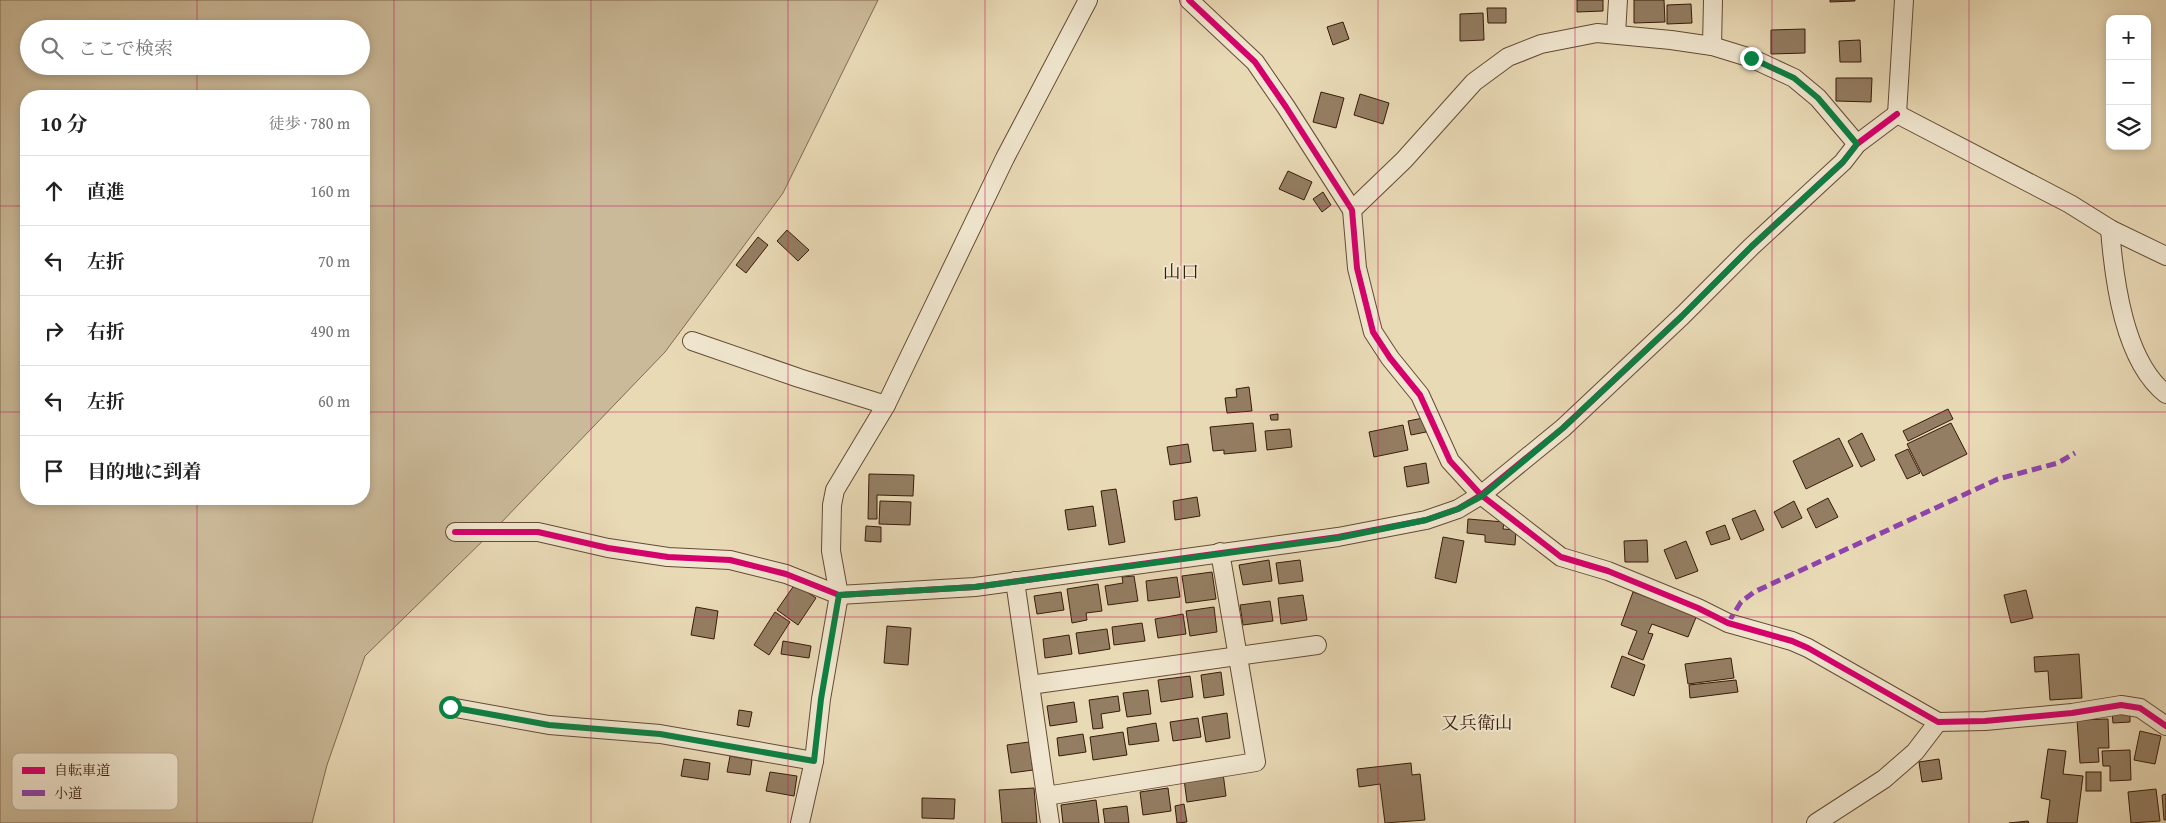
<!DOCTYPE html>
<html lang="ja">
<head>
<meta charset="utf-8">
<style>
  :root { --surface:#fff; --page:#f6f6f6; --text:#222; --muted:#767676; --line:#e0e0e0 }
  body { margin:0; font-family:"Gentium Book Plus","Noto Serif JP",serif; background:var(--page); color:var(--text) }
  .controls { position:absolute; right:15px; top:15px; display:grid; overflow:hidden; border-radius:10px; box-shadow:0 2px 8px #0003 }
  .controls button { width:45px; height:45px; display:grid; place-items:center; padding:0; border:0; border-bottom:1px solid var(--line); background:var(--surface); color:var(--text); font:25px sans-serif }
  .stop { position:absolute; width:15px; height:15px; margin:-11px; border:4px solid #0b8043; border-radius:50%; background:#fff }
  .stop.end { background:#0b8043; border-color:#fff; box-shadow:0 1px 5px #0008 }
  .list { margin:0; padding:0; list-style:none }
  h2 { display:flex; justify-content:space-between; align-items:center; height:65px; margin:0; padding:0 20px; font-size:21px }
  h2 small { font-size:16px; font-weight:400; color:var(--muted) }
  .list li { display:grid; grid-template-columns:32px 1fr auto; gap:15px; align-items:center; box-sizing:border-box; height:70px; padding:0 20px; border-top:1px solid var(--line) }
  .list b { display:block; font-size:19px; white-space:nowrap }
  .list em { font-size:16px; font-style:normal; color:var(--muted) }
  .icon { flex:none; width:28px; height:28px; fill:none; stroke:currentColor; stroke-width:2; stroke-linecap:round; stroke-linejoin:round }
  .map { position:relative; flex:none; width:2166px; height:823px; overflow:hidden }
  .search { position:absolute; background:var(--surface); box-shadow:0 2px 8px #0003; left:20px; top:20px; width:350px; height:55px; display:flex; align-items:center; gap:12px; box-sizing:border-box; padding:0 18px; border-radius:28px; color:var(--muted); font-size:19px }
  .panel { position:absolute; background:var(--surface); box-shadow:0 2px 8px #0003; left:20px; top:90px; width:350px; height:415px; border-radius:20px }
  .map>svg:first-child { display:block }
  .green { fill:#cbba99; stroke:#816a51; fill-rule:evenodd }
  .building { fill:#947e63; stroke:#371b09 }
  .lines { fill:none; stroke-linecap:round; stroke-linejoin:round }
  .street-casing { stroke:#644b34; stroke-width:20 }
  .street { stroke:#f1e7d0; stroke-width:18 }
  .quiet { stroke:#8e44ad; stroke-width:5; stroke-dasharray:10 5; stroke-linecap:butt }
  .cycleway-casing { stroke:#f1e7d0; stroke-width:9 }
  .cycleway { stroke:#d6006c; stroke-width:6 }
  .route { stroke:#0b8043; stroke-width:6 }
  .grid { fill:none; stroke:#c2185b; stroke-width:1; stroke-opacity:0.55 }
  .labels { text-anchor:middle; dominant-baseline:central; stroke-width:4; stroke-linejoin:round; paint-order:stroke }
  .neighbourhood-label { font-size:18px; fill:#371b09; stroke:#f1e7d0 }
  .key { fill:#f1e7d0; stroke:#b9aa94; stroke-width:1 }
  .key-label { font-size:14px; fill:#371b09 }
</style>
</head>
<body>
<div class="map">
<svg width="2166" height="823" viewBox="0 0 2166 823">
  <rect width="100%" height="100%" fill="#e9dab6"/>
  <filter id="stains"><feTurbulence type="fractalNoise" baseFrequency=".004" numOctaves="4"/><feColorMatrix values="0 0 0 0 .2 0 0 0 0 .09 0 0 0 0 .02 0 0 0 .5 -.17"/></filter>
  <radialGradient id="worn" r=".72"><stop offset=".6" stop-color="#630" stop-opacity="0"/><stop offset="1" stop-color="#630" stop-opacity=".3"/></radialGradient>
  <path class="green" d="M0,0H878L783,193L665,352L496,528L365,656L327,765L312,823H0ZM29,29H361V66H29ZM26,96H364V499H26Z"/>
  <g class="building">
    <polygon points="1577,0 1603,0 1603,11 1577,12"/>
    <polygon points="1634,0 1664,0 1665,22 1634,23"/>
    <polygon points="1830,0 1855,0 1855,1 1830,2"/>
    <polygon points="1691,4 1692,23 1667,24 1667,5"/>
    <polygon points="1487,8 1506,8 1506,23 1488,23"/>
    <polygon points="1483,13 1484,40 1460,41 1460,14"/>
    <polygon points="1343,22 1349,39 1333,45 1327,27"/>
    <polygon points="1805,29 1805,53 1771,54 1771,30"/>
    <polygon points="1860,40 1861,62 1840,62 1839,41"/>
    <polygon points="1836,78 1872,78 1871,102 1836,101"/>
    <polygon points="1321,92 1344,98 1336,128 1313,122"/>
    <polygon points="1360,94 1389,103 1383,124 1354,115"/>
    <polygon points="1288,171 1312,182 1304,200 1279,189"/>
    <polygon points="1323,192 1331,205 1322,212 1313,199"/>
    <polygon points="787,230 809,250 798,261 777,241"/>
    <polygon points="758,237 768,245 746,273 736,265"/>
    <polygon points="1249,387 1252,411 1227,413 1225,398 1237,397 1236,389"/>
    <polygon points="1948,409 1953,419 1908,441 1903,431"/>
    <polygon points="1278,414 1278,420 1271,420 1270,415"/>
    <polygon points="1423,418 1426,432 1411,435 1408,421"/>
    <polygon points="1253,423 1256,451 1224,454 1224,450 1213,451 1210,427"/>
    <polygon points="1951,423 1967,454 1923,476 1907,444"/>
    <polygon points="1403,425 1408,450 1374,457 1369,432"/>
    <polygon points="1290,429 1292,447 1267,450 1265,431"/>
    <polygon points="1862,433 1875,460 1861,467 1848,441"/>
    <polygon points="1839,438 1853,466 1806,489 1793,461"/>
    <polygon points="1188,444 1191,462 1170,465 1167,447"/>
    <polygon points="1908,449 1920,473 1907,479 1895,455"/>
    <polygon points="1426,463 1429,483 1407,487 1404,467"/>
    <polygon points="869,474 914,475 913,496 877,495 877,519 868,519"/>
    <polygon points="1116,489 1125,542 1109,545 1101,491"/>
    <polygon points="1197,497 1200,516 1175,520 1173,501"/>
    <polygon points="1828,498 1838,517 1816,528 1807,509"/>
    <polygon points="880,501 911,502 910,525 879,524"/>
    <polygon points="1794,501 1802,518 1782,528 1774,512"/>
    <polygon points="1093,506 1096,526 1068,530 1065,510"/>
    <polygon points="1755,510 1764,530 1741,540 1732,519"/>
    <polygon points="1468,519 1504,522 1503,529 1516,530 1515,545 1485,542 1485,535 1467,533"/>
    <polygon points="1725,525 1730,539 1711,545 1706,532"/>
    <polygon points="866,526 881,527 881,542 865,541"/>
    <polygon points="1443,537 1464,541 1456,583 1435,578"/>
    <polygon points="1647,540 1648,562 1625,562 1624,541"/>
    <polygon points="1686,541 1698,571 1676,579 1664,550"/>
    <polygon points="1269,560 1272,581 1243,585 1239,565"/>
    <polygon points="1300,560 1303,581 1279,584 1276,563"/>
    <polygon points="1212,572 1216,599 1186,603 1182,576"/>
    <polygon points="1134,576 1138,601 1108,605 1105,586 1123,583 1122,577"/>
    <polygon points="1177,577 1180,597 1148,601 1146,581"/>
    <polygon points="795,584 816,598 798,625 777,610"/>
    <polygon points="1098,584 1102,611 1086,613 1087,620 1072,623 1067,589"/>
    <polygon points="2026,590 2033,618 2011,623 2004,595"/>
    <polygon points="1061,592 1064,610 1037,614 1034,596"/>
    <polygon points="1633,592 1697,615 1688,637 1652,624 1648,633 1653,634 1643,660 1628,654 1637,631 1621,625"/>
    <polygon points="1303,595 1307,620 1281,624 1278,598"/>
    <polygon points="1270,601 1273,621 1243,625 1240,605"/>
    <polygon points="696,607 718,611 714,639 691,635"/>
    <polygon points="1214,607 1217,632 1190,636 1186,611"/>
    <polygon points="775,612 790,622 769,655 754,645"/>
    <polygon points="1183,614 1186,634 1158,638 1155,619"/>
    <polygon points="1142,623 1145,641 1114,645 1112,627"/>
    <polygon points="887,626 911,628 908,665 884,663"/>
    <polygon points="1107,629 1110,649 1079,654 1076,633"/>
    <polygon points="1069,635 1072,654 1045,658 1043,639"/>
    <polygon points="783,641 811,646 809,658 781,654"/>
    <polygon points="2079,654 2082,698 2050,700 2048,671 2035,672 2034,657"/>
    <polygon points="1622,656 1645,665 1634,696 1611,687"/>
    <polygon points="1731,658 1734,678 1688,684 1685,664"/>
    <polygon points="1221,672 1224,695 1204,698 1201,675"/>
    <polygon points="1190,676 1193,697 1161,702 1158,680"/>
    <polygon points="1736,680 1738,692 1690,698 1689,685"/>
    <polygon points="1148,690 1151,714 1127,717 1123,693"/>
    <polygon points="1118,696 1120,711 1101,714 1103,728 1093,729 1089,700"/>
    <polygon points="1074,702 1077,722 1050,726 1047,706"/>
    <polygon points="739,710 752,712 749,727 737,725"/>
    <polygon points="2130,711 2130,722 2113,723 2112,712"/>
    <polygon points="1227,713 1230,738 1206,742 1202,717"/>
    <polygon points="1198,718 1201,737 1173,741 1170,722"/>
    <polygon points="2108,719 2109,748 2098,748 2099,762 2080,763 2077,720"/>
    <polygon points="1156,723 1159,741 1129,745 1127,728"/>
    <polygon points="2140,731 2161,736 2155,764 2134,760"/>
    <polygon points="1123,732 1127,755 1093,760 1090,737"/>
    <polygon points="1083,734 1086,752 1059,756 1057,738"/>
    <polygon points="1029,742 1033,770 1011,773 1007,745"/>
    <polygon points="2048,749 2066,751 2063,774 2083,776 2077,823 2047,823 2050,800 2041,798"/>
    <polygon points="2130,750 2131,780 2110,781 2110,766 2103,766 2102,751"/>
    <polygon points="730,756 752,760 750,775 727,772"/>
    <polygon points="684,759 710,763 708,780 681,776"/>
    <polygon points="1939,759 1942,779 1922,782 1919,762"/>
    <polygon points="1411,763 1412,775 1420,774 1425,820 1385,823 1380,784 1359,787 1357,769"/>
    <polygon points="770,772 797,776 794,796 766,791"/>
    <rect x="2086" y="772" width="15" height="19"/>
    <polygon points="1223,773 1226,796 1187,802 1184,779"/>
    <polygon points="1034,788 1037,823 1002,823 999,790"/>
    <polygon points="1168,788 1171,811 1143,815 1140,792"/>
    <polygon points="2156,789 2160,821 2131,823 2128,792"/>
    <polygon points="2166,794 2166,820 2164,820 2162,795"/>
    <polygon points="922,798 955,799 954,819 922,818"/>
    <polygon points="1096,800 1099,823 1063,823 1061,805"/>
    <polygon points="1184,804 1187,822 1177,823 1175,806"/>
    <polygon points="1127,806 1129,823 1105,823 1103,809"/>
    <polygon points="2028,821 2029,823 2009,823"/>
  </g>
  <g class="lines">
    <defs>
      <g id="street">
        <polyline points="1189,0 1255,62 1286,107 1352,210 1357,268 1373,332 1390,358 1420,395 1450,461 1481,495 1561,557 1608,571 1698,608 1728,623 1792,641 1808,648 1938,722 1985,721 2072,713 2121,705 2140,708 2166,726"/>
        <polyline points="1616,34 1618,0"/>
        <polyline points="1712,46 1713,0"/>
        <polyline points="1897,114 2070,204 2110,229 2166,256"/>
        <polyline points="1897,114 1904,0"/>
        <polyline points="1352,210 1404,160 1474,82 1508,57 1541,44 1597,33 1671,40 1712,46 1751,58 1794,78 1818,98 1857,144"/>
        <path d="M2110,229C2114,280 2124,361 2166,394"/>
        <polyline points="692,341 799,378 886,405"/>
        <polyline points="455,532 538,532 608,548 668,557 730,560 786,574 839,595 975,587 1338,537 1426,520 1458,509 1481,495 1563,428 1682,316 1751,247 1843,162 1857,144 1897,114"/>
        <polyline points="1015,581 1046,796 1256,762 1220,552"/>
        <polyline points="1030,685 1317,645"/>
        <polyline points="450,707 549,725 660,734 814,761"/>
        <polyline points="1046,796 1050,823"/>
        <polyline points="800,823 814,761 821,699 839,595 831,551 832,505 835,490 886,405 1005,158 1088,0"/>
        <polyline points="1816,823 1884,779 1915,752 1938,722"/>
      </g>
    </defs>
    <use href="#street" class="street-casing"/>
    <use href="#street" class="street"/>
    <polyline class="quiet" points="1728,623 1741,602 1754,592 1998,479 2058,463 2075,453"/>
    <defs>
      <g id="cycleway">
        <polyline points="1189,0 1255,62 1286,107 1352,210 1357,268 1373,332 1390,358 1420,395 1450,461 1481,495 1561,557 1608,571 1698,608 1728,623 1792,641 1808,648 1938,722 1985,721 2072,713 2121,705 2140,708 2166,726"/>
        <polyline points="455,532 538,532 608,548 668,557 730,560 786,574 839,595 975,587 1338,537 1426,520 1458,509 1481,495 1563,428 1682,316 1751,247 1843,162 1857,144 1897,114"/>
      </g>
    </defs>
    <use href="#cycleway" class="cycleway-casing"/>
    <use href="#cycleway" class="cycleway"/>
  </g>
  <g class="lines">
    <polyline class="route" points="450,707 549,725 660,734 814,761 821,699 839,595 975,587 1338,538 1426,520 1458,509 1482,496 1563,428 1682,316 1751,247 1843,162 1857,144 1818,98 1794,78 1751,58"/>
  </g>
  <path class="grid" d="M197,0V29M394,0V823M591,0V823M788,0V823M985,0V823M1181,0V823M1378,0V823M1575,0V823M1772,0V823M1969,0V823M197,66V96M0,206H26M364,206H2166M0,412H26M364,412H2166M197,499V823M0,617H2166"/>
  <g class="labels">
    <g class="neighbourhood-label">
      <text x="1181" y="271">山口</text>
      <text x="1477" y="722">又兵衛山</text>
    </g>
  </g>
  <rect x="12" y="753" width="166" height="57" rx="8" class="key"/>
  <rect x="22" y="767" width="23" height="7" fill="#d6006c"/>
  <rect x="22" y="790" width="23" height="6" fill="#8e44ad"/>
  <g class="key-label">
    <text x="54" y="775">自転車道</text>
    <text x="54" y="798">小道</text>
  </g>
  <rect width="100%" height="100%" filter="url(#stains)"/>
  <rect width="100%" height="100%" fill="url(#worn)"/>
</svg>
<div class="controls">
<button>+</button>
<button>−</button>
<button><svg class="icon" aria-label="layers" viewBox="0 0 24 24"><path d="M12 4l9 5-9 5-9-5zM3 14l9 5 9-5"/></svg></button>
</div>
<div class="stop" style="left:450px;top:707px"></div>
<div class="stop end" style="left:1751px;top:58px"></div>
<div class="search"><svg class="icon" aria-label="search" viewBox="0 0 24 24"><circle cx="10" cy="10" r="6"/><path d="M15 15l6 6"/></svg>ここで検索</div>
<section class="panel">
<h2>10 分<small>徒歩 · 780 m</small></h2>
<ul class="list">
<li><svg class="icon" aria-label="ahead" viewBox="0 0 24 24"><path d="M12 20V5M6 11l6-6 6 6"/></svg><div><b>直進</b></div><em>160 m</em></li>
<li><svg class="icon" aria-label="left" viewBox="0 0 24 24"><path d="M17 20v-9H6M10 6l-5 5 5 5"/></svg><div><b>左折</b></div><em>70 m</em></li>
<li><svg class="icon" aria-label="right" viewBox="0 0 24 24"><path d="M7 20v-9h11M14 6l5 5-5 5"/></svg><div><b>右折</b></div><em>490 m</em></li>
<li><svg class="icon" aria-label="left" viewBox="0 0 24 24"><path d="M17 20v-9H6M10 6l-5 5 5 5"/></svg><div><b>左折</b></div><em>60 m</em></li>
<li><svg class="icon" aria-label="arrive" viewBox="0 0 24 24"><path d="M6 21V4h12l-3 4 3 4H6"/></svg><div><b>目的地に到着</b></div></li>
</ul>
</section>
</div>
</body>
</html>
